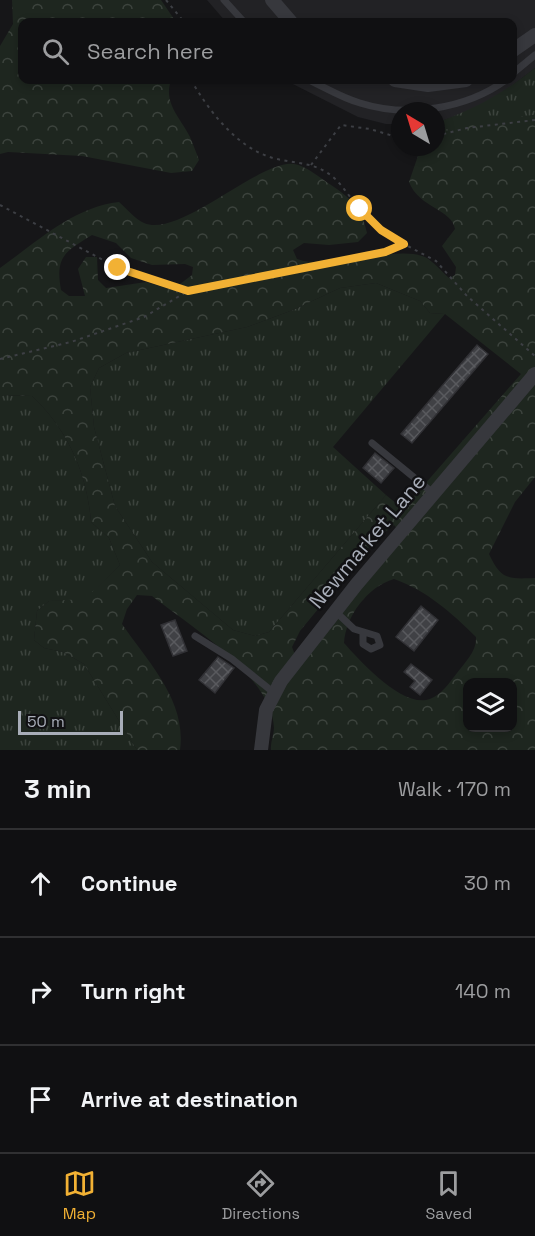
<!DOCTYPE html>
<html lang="en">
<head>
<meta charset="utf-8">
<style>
  :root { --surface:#101012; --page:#1e1e20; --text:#f1f3f6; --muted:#9c9d9f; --line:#303032; --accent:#f2b134 }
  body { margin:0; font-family:"Space Grotesk",sans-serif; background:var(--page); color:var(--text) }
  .controls { position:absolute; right:18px; bottom:18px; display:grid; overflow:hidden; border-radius:12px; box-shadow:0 3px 9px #0003 }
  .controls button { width:54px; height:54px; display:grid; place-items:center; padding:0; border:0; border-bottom:2px solid var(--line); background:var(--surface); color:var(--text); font:30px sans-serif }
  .compass { position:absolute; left:391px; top:102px; width:54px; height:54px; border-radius:50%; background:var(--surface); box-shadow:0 3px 9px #0003; rotate:322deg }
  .scale { position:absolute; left:18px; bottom:15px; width:105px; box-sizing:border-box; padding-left:6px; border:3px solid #a8adb8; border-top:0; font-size:16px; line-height:21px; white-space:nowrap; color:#a8adb8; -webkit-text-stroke:4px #111113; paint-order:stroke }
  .stop { position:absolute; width:18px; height:18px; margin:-14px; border:4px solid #f2b134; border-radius:50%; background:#fff }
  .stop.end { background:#f2b134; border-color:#fff; box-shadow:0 2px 6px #0008 }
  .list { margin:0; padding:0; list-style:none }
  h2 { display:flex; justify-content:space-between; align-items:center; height:78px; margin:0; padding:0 24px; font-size:26px }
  h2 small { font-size:20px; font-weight:400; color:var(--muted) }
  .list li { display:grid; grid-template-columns:39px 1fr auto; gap:18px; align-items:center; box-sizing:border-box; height:108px; padding:0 24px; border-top:2px solid var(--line) }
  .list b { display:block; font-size:22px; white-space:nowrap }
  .list em { font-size:20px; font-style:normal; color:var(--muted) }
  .icon { flex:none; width:33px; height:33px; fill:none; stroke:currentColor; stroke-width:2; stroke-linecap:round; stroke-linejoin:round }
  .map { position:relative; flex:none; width:535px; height:750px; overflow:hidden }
  .search { position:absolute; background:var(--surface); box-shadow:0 3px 9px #0003; left:18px; right:18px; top:18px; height:66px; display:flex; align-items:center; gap:15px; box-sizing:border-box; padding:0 21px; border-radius:12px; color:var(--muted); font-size:22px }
  .sheet { height:402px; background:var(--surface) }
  nav { display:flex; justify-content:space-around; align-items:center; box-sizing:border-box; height:84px; border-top:2px solid var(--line); background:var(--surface); font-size:16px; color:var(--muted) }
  nav a { display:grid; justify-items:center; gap:3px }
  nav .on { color:var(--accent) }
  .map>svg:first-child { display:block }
  .built { fill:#222225 }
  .grass { fill:url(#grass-tufts) }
  .forest { fill:url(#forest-crowns); fill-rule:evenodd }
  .building { fill:url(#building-cross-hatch); stroke:#303034; stroke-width:1.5 }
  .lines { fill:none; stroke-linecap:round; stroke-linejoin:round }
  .path { stroke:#3d3f44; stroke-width:2; stroke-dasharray:3 4.5; stroke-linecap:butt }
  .service { stroke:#37383d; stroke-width:7 }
  .minor { stroke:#37383d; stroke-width:14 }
  .route { stroke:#f2b134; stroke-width:8 }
  .labels { text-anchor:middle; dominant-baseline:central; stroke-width:5; stroke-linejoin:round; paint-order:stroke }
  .street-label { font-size:21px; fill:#a8adb8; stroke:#111113 }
</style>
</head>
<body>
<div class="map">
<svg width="535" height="750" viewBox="0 0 535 750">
  <defs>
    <pattern id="grass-tufts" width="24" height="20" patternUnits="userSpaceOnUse" patternTransform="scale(1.5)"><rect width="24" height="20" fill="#1e261f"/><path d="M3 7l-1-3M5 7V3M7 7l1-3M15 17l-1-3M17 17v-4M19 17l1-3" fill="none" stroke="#3c433d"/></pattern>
    <pattern id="forest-crowns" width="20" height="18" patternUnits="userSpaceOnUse" patternTransform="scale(1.5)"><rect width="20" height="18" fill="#1e261f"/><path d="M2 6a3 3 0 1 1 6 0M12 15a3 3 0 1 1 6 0" fill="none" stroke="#3c433d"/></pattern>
    <pattern id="building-cross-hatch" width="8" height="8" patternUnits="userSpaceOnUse" patternTransform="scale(1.5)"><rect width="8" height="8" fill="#404145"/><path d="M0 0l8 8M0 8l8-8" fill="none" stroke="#595a5e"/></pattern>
  </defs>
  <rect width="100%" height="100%" fill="#161618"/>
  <polygon class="built" points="207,0 535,0 535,68 508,89 473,110 436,123 436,111 400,111 400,124 386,124 358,117 285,80 512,80 512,22 226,22"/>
  <g class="grass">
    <path d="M535,68V115L436,133V123C475,109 502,94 535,68Z"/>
    <polygon points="376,283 420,301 430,313 445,314 333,447 386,495 269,632 255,636 233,630 152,562 115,506 94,427 90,387 99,368 126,353 247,327 293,310 340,288"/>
    <path d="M0,395L32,396C68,430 87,473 91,522L109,538L120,565L85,600L49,601L37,611L34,640L44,648L63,652L84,664L137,750H0Z"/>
  </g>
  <g class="forest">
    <path d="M12,0H161L176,22H22V80H171C163,103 180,117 190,137C193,144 196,152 199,160L192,171L171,173L82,156L8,152L0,154V46L13,24Z"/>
    <path d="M535,115V477L515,502L489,554C501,580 508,579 535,578V750H271C270,743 274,735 274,728C272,676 190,626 152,596L137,595L127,609L122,624C148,662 187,701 180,750H137L84,664L63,652L44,648L34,640L37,611L49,601L85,599L120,565L109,538L91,522C87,473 68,430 32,396L0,395V268C37,242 73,207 119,202C126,208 135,219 144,223C179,239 260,159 294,164C307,166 323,180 334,187C354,201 362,209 367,233L358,242L329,245L304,243L293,250L297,259C335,272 393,244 425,257C433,261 442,272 449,278L455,275L456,267L442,246L455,229C452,209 419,208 409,182L421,147H436V133L440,131L472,123ZM92,235L116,243L131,258L152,265L185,264L193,267L192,275L172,290L146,282L106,288L98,280L97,257H86L78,269L85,296H69L61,290C55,256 65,252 92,235ZM376,283L420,301L430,313L445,314L521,374L403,509L386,495L269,632L255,636L233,630L152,562L115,506L94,427L90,387L99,368L126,353L247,327L293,310L340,288ZM394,525L400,532L295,655L292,647L300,631L374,541ZM394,579C426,590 452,613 476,637C477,651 465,662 457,673C450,682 441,695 430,699C403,709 360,661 344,643C346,616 367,587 394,579ZM468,682H512V728H468Z"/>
  </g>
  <g class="building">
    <polygon points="477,345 488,354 412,443 401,434"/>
    <polygon points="375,453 394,468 381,483 363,468"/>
    <polygon points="421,606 438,620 414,651 396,637"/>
    <polygon points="175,620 187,651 173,656 161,625"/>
    <polygon points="218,657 234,668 215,693 199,680"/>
    <polygon points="411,664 432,680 420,695 410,687 415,681 404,672"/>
  </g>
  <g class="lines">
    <g class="path">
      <polyline points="166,0 184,22"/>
      <path d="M191,80C209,111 237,148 273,158C291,163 310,162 326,172C341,181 349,197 360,210C373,225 388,234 404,244"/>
      <polyline points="436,136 467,128 535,120"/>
      <polyline points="311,165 341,125 370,129 400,138"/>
      <polyline points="0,205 118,268 188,291"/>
      <polyline points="0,359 71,342 144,317 188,291 385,252 404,244 436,261 467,296 535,356"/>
    </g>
    <g class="service">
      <polyline points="224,0 244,22"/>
      <polyline points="512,74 535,55"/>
      <path d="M309,80C326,88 342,98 360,103C407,118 466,109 506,80"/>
      <polyline points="372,443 433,493"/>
      <polyline points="335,611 354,629 377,636 380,645 371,649 363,644 363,633"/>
      <polyline points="195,636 232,659 273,692"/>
    </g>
    <g class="minor">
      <polyline points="272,0 291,22"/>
      <polyline points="512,51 535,35"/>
      <polyline points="395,80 428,85 466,80"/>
      <polyline points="261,750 266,710 281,681 356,585 535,374"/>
    </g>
  </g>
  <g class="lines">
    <polyline class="route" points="118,268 188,291 385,252 404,244 381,230 360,209"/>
  </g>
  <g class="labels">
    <g class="street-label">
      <text transform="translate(367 541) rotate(-50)">Newmarket Lane</text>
    </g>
  </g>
</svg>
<div class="controls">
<button><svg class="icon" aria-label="layers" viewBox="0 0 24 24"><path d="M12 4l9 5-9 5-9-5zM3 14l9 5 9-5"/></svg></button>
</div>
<svg class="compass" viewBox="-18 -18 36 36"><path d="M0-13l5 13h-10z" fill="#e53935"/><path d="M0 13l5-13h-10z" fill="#9c9d9f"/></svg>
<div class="scale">50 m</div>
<div class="stop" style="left:360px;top:209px"></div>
<div class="stop end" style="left:118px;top:268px"></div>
<div class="search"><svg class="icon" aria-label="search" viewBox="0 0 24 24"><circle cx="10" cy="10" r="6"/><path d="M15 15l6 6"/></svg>Search here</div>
</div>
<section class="sheet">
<h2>3 min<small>Walk · 170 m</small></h2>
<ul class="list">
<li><svg class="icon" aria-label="ahead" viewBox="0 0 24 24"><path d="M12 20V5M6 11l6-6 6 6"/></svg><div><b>Continue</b></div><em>30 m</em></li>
<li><svg class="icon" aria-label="right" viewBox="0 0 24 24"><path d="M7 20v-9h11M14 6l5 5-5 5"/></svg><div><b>Turn right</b></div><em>140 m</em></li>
<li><svg class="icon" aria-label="arrive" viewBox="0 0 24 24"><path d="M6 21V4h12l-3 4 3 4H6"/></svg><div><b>Arrive at destination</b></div></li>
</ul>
</section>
<nav>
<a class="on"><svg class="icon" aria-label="map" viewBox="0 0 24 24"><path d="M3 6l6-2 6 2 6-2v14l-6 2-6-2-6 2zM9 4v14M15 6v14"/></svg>Map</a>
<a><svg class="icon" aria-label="directions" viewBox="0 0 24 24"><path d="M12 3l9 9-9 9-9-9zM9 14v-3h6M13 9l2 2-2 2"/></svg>Directions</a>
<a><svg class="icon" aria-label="saved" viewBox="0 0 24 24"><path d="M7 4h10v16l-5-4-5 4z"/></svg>Saved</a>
</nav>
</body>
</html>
